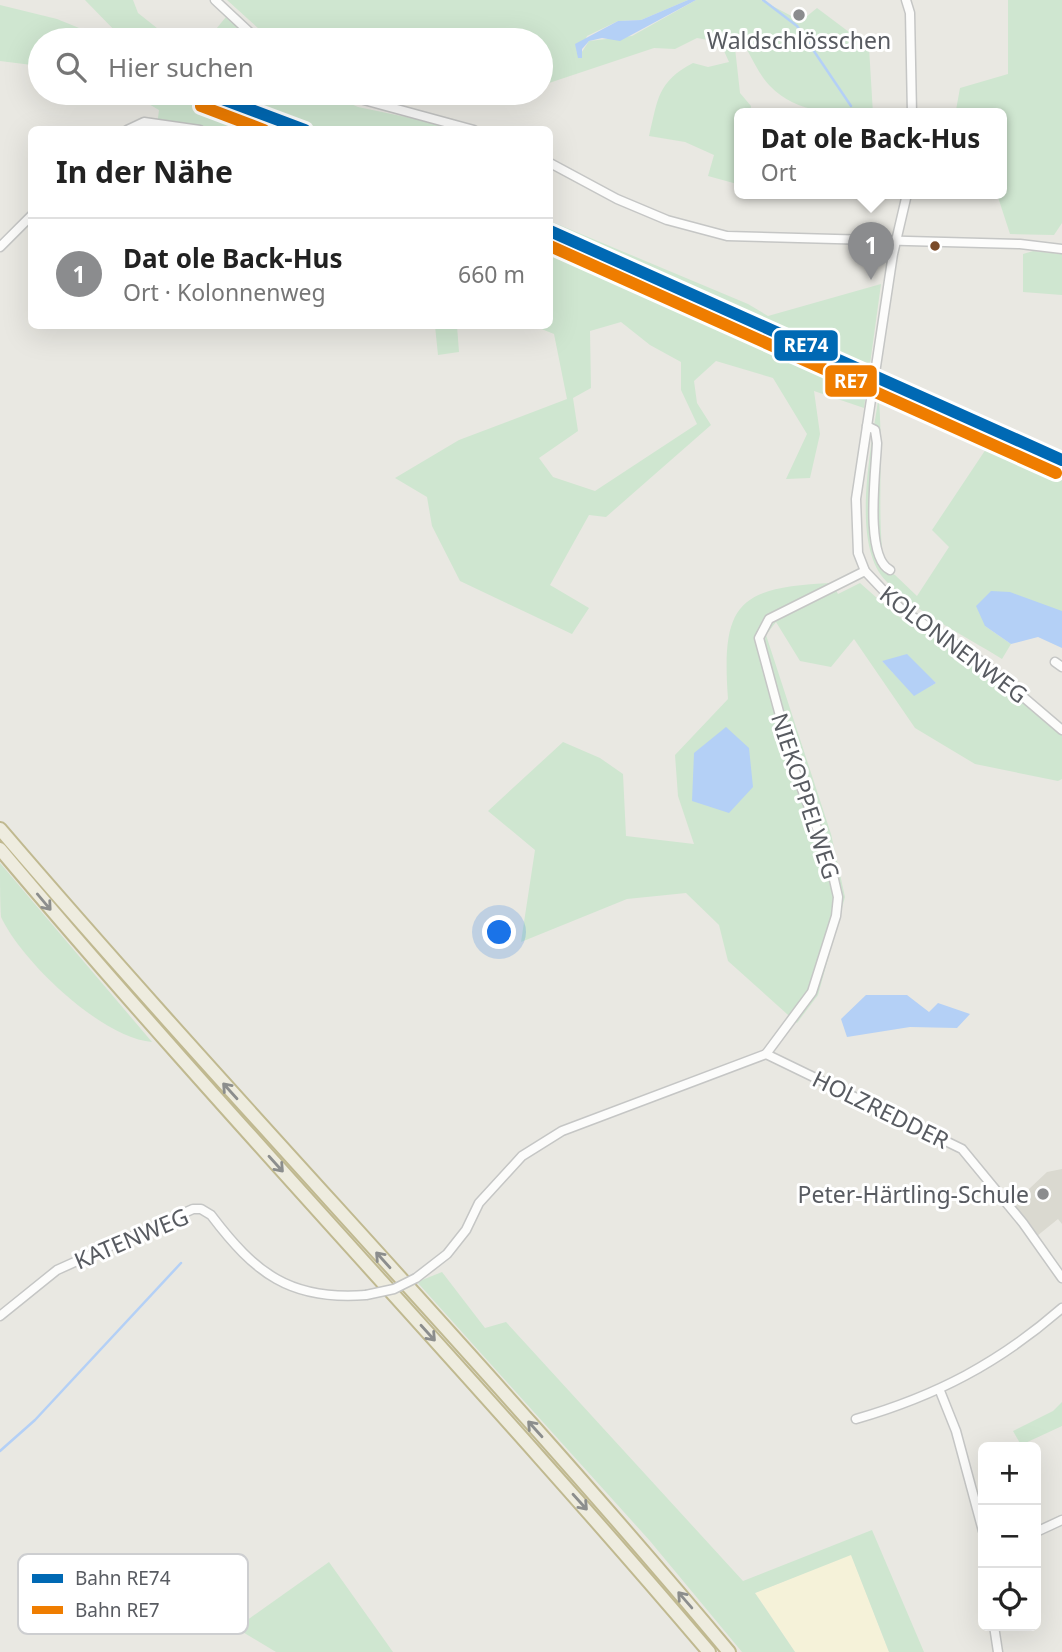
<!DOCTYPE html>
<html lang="de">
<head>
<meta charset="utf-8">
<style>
  :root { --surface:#fff; --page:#f2f2f2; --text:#222; --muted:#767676; --line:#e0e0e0; --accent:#8b8c8e }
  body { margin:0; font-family:"Noto Sans",sans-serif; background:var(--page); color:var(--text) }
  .controls { position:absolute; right:21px; bottom:21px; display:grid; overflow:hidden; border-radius:10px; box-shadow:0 7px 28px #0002 }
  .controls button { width:63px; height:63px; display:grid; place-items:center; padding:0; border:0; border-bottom:2px solid var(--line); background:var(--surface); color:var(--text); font:35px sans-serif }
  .you { position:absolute; left:500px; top:933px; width:24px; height:24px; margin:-18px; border:5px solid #fff; border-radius:50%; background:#1a73e8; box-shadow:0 0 0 10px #1a73e833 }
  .badge { display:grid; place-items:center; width:46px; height:46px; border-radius:50%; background:var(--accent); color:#fff; font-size:23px; font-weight:700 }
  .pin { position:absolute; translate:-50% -58px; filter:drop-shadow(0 2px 4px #0008) }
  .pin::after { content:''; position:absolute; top:37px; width:24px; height:21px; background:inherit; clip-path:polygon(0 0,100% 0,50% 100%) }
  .popup { position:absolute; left:734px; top:108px; width:273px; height:91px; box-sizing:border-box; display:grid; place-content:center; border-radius:10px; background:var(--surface); filter:drop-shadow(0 2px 5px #0005); font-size:23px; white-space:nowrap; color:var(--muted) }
  .popup b { font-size:26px; color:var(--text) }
  .popup::after { content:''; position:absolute; left:50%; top:100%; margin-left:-14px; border:14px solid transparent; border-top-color:var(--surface) }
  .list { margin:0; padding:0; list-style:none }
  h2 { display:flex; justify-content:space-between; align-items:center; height:91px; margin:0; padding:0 28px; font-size:30px }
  h2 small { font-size:23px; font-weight:400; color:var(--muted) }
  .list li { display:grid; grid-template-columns:46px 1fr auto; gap:21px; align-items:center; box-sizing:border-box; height:112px; padding:0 28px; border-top:2px solid var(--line) }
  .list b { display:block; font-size:26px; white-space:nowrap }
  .list p { margin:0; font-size:23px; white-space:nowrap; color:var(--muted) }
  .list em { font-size:23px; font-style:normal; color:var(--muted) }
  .icon { flex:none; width:38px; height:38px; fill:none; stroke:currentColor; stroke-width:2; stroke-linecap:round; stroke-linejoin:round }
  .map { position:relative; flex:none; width:1062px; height:1652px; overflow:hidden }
  .search { position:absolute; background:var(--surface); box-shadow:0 7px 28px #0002; left:28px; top:28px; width:525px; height:77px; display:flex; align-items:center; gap:18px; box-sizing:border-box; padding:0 24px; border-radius:38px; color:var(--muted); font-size:26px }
  .panel { position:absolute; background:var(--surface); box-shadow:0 7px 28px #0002; left:28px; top:126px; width:525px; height:203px; border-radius:10px }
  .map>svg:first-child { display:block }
  .commercial { fill:#f5f2d9 }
  .education { fill:#dad9d0 }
  .green { fill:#cfe6d0; fill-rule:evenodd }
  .water { fill:#b4d0f6 }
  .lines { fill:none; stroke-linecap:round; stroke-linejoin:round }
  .stream { stroke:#b4d0f6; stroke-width:2.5 }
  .minor-casing { stroke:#c5c6c5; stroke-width:11 }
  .highway-casing { stroke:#c0b990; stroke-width:16 }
  .minor { stroke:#fcfcfb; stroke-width:8 }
  .highway { stroke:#eeecdf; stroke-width:12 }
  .minor-bridge-casing { stroke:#c5c6c5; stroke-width:11; stroke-linecap:butt }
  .minor-bridge { stroke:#fcfcfb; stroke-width:8 }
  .rail-1-casing { stroke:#fff; stroke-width:18 }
  .rail-2-casing { stroke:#fff; stroke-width:18 }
  .rail-1 { stroke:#0069b4; stroke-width:12 }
  .rail-2 { stroke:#ef7d00; stroke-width:12 }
  .oneway { stroke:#8c8e8d }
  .poi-dot { fill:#8b8c8e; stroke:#fff; stroke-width:2.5 }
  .bus-dot { fill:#7a4b2a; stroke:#fff; stroke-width:2.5 }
  .labels { text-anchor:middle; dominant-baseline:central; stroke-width:6; stroke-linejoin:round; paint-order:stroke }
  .poi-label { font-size:23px; fill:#585b61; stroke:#fff }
  .street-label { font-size:23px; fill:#585b61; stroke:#fff }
  .key { fill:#fff; stroke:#cdced0; stroke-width:2 }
  .key-label { font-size:19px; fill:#585b61 }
  .line-badge { stroke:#fff; stroke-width:2.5 }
  .badge-label { font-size:19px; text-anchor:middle; font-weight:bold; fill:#fff }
</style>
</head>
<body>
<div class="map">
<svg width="1062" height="1652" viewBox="0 0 1062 1652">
  <rect width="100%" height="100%" fill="#e9e8e2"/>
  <polygon class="commercial" points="851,1554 889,1652 795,1652 755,1593"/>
  <polygon class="education" points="1062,1169 1062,1224 1058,1219 1037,1236 1013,1204 1047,1172"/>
  <g class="green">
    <polygon points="85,0 133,0 138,13 172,40 40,40 40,66 0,61 0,5 57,19 106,39 122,38"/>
    <path d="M227,0H688L641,20L618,21L587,36L578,58L589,41L632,36L696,0H761L801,21L817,8L869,47L873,114C837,114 797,114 770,86C760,76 753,60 746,48H735L740,93L751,106L750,114H740V184H737L708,176L714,155L685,142L649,136C658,99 657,82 693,63L708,67L729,62L720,42L697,38L675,49L654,48L549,83H541V40H271Z"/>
    <polygon points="1008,0 1062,0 1062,223 1054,235 1010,234 997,194 1002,194 1002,114 948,114 956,110 960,88 1008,74"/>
    <polygon points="226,17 251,40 207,40"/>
    <polygon points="130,93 326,93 358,107 449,126 447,130 136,129 143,125 157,126 159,110"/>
    <path d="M550,221L748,304L768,316L881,284L864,408L814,391L820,434L810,478L786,479L807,434L773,378L716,361L694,381L697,403L711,425L606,517L589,515L550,585L589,608L572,634L460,581L432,526L427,497L395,478L459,440L567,399L554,334L534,326H550ZM621,322L650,345L681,362V390L697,424L595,491L553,477L539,458L578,431L573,398L591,388L590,331Z"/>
    <polygon points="1033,251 1062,254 1062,295 1023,292 1023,254"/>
    <polygon points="435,326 457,326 459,352 438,355"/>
    <path d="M880,387L993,437L998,426L1062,452V611L985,626L1011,644L1002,659C964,635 917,613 886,581C848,542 874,436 880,387ZM879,401L988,446L932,530L949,547L917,596L895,575L885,570L876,551L882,549C878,500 883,451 879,401Z"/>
    <path d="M832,583L838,594L860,583L895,614L989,673L1062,735V779L1058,781L975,764L915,728L854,639L831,667L800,661L776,622L766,635L831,834L845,897L818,995L797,1023L728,961L719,925L686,893L627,899L521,942L535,850L488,811L563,742L600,758L623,774L626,836L694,844L678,796L675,755L728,699C721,603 738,587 832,583ZM882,661L920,669L936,683L914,695Z"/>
    <path d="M0,863L152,1042C102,1038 22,962 1,917C0,903 0,878 0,863Z"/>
    <polygon points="442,1272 485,1328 506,1322 743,1581 872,1530 924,1652 889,1652 851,1555 755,1593 795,1652 742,1652 650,1541 417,1282"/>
    <polygon points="1062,1402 1062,1426 1021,1445 1013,1431 1053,1411"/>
    <polygon points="329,1562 393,1652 276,1652 236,1628"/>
  </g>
  <g class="water">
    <polygon points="688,0 696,0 620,41 602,38 589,41 582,49 582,58 578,58 575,44 618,21 641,20"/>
    <polygon points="991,591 1010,592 1062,611 1062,648 1038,637 1011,644 985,626 976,606"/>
    <polygon points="907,654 936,683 914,696 882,661"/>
    <polygon points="726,727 749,748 753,787 729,813 692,801 694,753"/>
    <polygon points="866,995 907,995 929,1012 938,1003 970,1014 957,1028 910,1027 847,1037 841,1019"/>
  </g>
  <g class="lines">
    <g class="stream">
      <polyline points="763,0 797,26 851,106"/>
      <polyline points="0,1451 35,1420 181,1263"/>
    </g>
    <defs>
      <g id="minor">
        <polyline points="215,0 258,40"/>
        <polyline points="906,0 910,13 912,114"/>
        <polyline points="338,93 474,130"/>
        <polyline points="255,100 258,93"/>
        <polyline points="127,130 144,122 200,130"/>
        <polyline points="243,130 249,117"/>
        <polyline points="550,163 617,199 667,220 727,236 1020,244 1062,249"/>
        <polyline points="907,194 893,254 856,499 858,553 865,571 901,609 981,661 1062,730"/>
        <polyline points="0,247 32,215"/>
        <path d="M867,426L875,430L877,443C876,469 864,557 890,570"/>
        <polyline points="1055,662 1062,667"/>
        <polyline points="766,1054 962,1149 1023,1223 1062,1278"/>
        <polyline points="416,1278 447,1254 466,1230 479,1203 522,1156 562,1131 766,1054 812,992 836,916 838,897 830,862 795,771 759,638 769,619 865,571"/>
        <path d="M0,1316L57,1270L193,1209H201L211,1215C255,1273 290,1301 366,1295"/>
        <polyline points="940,1391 956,1431 983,1531"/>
        <path d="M856,1419C936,1396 999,1363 1062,1308"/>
        <polyline points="1036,1532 1062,1520"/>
        <polyline points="994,1626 998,1652"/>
      </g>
      <g id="highway">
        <path d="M0,829C238,1107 494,1371 729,1652"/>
        <path d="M0,849C230,1122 478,1380 709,1652"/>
      </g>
    </defs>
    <use href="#minor" class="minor-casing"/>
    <use href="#highway" class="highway-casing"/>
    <use href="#minor" class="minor"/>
    <use href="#highway" class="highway"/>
    <defs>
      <polyline id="minor-bridge" points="366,1295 394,1289 416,1278"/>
    </defs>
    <use href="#minor-bridge" class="minor-bridge-casing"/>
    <use href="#minor-bridge" class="minor-bridge"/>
    <defs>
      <g id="rail-1">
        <polyline points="206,93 305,130"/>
        <polyline points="550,231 1062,460"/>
      </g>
      <g id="rail-2">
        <polyline points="201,106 264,130"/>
        <polyline points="550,246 1056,473"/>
      </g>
    </defs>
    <use href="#rail-1" class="rail-1-casing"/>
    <use href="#rail-2" class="rail-2-casing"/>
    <use href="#rail-1" class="rail-1"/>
    <use href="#rail-2" class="rail-2"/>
  </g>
  <defs><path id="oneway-shaft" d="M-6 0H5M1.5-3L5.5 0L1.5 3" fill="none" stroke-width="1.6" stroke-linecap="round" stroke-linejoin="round" transform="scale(1.75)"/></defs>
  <g class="oneway">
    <use href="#oneway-shaft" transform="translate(44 902) rotate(50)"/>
    <use href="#oneway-shaft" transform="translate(230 1091) rotate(-132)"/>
    <use href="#oneway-shaft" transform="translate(276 1164) rotate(48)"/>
    <use href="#oneway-shaft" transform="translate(383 1260) rotate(-132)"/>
    <use href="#oneway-shaft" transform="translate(428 1333) rotate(48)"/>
    <use href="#oneway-shaft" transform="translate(535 1429) rotate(-132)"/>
    <use href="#oneway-shaft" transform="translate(580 1502) rotate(48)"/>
    <use href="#oneway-shaft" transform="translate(685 1600) rotate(-131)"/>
  </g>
  <g class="poi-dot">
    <circle cx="799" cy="15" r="7"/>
    <circle cx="1043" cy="1194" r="7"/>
  </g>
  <circle class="bus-dot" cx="935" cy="246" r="6"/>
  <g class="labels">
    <g class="poi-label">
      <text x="799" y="40">Waldschlösschen</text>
      <text x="1029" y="1194" text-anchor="end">Peter-Härtling-Schule</text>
    </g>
    <g class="street-label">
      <text transform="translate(954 644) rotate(37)">KOLONNENWEG</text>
      <text transform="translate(806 796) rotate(72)">NIEKOPPELWEG</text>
      <text transform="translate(881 1109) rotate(26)">HOLZREDDER</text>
      <text transform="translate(131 1238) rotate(-23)">KATENWEG</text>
    </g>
  </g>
  <rect x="18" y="1554" width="230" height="80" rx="10" class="key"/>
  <rect x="32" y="1574" width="31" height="9" fill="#0069b4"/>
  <rect x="32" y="1606" width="31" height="8" fill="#ef7d00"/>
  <g class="key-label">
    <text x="75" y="1585">Bahn RE74</text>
    <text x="75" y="1617">Bahn RE7</text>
  </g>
  <g class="line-badge">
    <rect x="773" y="329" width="66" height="33" rx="7" fill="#0069b4"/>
    <rect x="824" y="364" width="54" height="34" rx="7" fill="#ef7d00"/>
  </g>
  <g class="badge-label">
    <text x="806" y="352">RE74</text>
    <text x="851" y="388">RE7</text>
  </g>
</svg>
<div class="controls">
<button>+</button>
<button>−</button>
<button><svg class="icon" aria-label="locate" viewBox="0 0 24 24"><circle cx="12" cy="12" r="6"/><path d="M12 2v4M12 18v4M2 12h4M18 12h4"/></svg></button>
</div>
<div class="you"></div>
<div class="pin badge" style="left:871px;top:280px">1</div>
<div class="popup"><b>Dat ole Back-Hus</b>Ort</div>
<div class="search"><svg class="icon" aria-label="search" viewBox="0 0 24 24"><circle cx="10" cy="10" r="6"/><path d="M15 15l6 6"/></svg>Hier suchen</div>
<section class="panel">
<h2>In der Nähe<small></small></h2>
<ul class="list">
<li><span class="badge">1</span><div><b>Dat ole Back-Hus</b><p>Ort · Kolonnenweg</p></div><em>660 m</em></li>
</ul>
</section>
</div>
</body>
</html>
